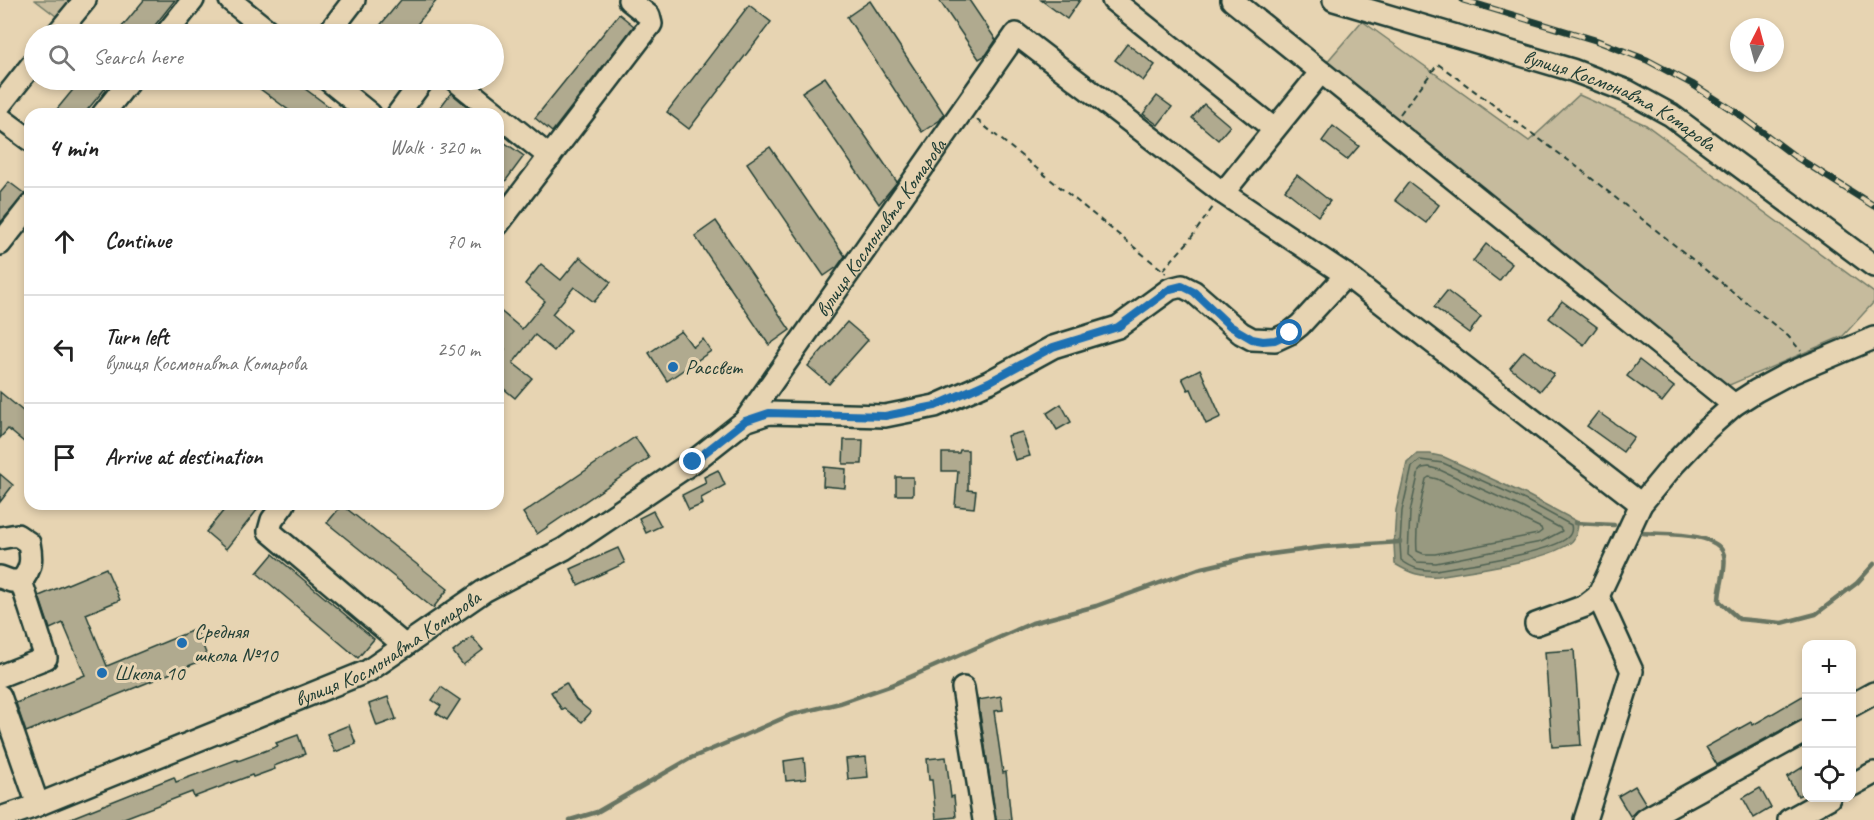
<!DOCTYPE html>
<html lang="en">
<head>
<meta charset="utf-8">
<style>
  :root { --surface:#fff; --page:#f2f2f2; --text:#222; --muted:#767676; --line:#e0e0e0 }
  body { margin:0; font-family:Caveat,sans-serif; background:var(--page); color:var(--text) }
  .controls { position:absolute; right:18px; bottom:18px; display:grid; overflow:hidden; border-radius:12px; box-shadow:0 3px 9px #0003 }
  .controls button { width:54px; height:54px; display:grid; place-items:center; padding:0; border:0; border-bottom:2px solid var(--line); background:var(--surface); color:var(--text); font:30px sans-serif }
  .compass { position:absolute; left:1730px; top:18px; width:54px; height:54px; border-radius:50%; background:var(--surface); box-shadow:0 3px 9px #0003; rotate:6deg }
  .stop { position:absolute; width:18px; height:18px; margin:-14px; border:4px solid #1f6fb2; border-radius:50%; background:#fff }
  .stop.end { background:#1f6fb2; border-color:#fff; box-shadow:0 2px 6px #0008 }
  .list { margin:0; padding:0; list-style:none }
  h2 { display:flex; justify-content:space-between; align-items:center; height:78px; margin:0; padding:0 24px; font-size:26px }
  h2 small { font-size:20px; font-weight:400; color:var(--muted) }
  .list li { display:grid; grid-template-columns:39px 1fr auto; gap:18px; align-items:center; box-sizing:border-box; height:108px; padding:0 24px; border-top:2px solid var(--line) }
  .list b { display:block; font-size:22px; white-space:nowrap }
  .list p { margin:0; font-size:20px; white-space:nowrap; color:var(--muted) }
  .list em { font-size:20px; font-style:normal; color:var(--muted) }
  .icon { flex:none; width:33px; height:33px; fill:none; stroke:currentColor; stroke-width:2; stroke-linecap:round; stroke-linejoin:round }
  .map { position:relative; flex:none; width:1874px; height:820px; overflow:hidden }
  .search { position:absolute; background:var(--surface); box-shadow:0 3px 9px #0003; left:24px; top:24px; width:480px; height:66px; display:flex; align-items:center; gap:15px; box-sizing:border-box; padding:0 21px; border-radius:33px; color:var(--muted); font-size:22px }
  .panel { position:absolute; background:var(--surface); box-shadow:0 3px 9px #0003; left:24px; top:108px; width:480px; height:402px; border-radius:18px }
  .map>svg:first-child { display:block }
  .green { fill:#c6bb9d; stroke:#727c68; stroke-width:1.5 }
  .water { fill:#989980; stroke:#687462; stroke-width:1.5 }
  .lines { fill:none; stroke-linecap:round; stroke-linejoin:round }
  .shore { stroke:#4f6252; stroke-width:1.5 }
  .stream { stroke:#687462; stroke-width:4.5 }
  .building { fill:#b0aa8f; stroke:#1f3d34; stroke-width:1.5 }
  .minor-casing { stroke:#1f3d34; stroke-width:26 }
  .path { stroke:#1f3d34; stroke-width:2; stroke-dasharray:6 4.5; stroke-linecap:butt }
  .minor { stroke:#e7d4b2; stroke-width:21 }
  .rail-casing { stroke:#1f3d34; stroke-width:7 }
  .rail { stroke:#e7d4b2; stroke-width:4.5; stroke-dasharray:14; stroke-linecap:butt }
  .route { stroke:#1f6fb2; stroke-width:8 }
  .poi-dot { fill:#1f6fb2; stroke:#e7d4b2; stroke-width:2 }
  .labels { text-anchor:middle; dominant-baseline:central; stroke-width:6; stroke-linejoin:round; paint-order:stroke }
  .street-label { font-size:21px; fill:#1f3d34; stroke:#e7d4b2 }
  .poi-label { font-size:21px; fill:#1f3d34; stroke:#e7d4b2; text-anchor:start }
</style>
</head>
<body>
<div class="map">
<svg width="1874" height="820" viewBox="0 0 1874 820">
  <rect width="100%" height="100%" fill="#e7d4b2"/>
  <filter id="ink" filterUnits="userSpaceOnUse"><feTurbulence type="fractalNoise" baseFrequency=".0167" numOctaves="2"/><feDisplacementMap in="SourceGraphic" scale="12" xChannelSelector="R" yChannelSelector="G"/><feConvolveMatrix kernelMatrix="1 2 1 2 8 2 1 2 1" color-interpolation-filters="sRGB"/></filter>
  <g filter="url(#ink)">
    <g class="green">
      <polygon points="35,0 70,0 56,16"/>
      <polygon points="1362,21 1529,141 1579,95 1646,125 1874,293 1874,302 1843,336 1725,387 1326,63"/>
    </g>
    <path class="water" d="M1417,454H1430L1444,457L1529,496L1578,522C1578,529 1576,539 1570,543C1544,562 1471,570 1438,576C1420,577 1410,573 1395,564L1394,543L1396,510L1407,463Z"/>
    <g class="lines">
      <g class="shore">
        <path d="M1420,460L1443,463L1527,501L1571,525C1572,529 1571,534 1568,537C1552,553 1462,565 1437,570C1422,571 1413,569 1401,560L1400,543L1402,511L1412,467Z"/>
        <polygon points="1429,467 1440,470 1523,508 1560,528 1562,531 1541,542 1436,563 1417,562 1408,555 1410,512 1419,471 1422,468"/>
        <path d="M1429,477L1437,479L1541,528L1542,531L1538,534L1435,554H1424L1417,551C1415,526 1421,502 1426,479Z"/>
      </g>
      <g class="stream">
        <polyline points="1575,523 1614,525"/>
        <path d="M1643,533C1663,535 1718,531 1724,555C1727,570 1719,586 1719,601L1739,619L1782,623L1816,614L1857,583L1874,564"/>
        <polyline points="570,820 597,812 691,758 743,736 790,715 840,703 892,685 1032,623 1096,606 1198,569 1249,557 1324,547 1400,542"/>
      </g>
    </g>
    <g class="building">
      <polygon points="144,0 175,0 148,34 116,34"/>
      <polygon points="401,0 437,0 409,34 373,34"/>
      <polygon points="939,0 969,0 996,40 986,55 979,59"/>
      <polygon points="1041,0 1080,0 1067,19"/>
      <polygon points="870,1 944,114 940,120 922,132 847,17"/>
      <polygon points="749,5 771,22 689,129 667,112"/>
      <polygon points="619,14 634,26 552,132 535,118"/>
      <polygon points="1127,44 1155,65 1143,81 1115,60"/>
      <polygon points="825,77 897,182 879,204 802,92"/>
      <polygon points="81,80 112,80 84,114 53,114"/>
      <polygon points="248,80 293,80 339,114 294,114"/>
      <polygon points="451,93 470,109 466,114 435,114"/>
      <polygon points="1157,96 1172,107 1158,125 1143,114"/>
      <polygon points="1204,104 1230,126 1218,140 1192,118"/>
      <polygon points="1333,126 1359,146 1347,160 1322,141"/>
      <polygon points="498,138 524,156 498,191"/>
      <polygon points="770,147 845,256 837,267 824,276 747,163"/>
      <polygon points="1297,175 1330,201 1318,216 1285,190"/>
      <polygon points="9,182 25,194 0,223 0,193"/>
      <polygon points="1409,182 1439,205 1426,223 1395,200"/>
      <polygon points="716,221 790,330 769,345 695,236"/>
      <polygon points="1486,244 1512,264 1499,281 1473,261"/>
      <polygon points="580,257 611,282 594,302 574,287 552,314 571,330 554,351 535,335 513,363 532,378 515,398 498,384 498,357 505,349 498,343 498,309 522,329 545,301 525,284 541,264 561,280"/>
      <polygon points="1447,291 1481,317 1469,333 1434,307"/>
      <polygon points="1562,301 1597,327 1584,345 1549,318"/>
      <polygon points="847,322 868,340 829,384 808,366"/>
      <polygon points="681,331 693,347 703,339 711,351 667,381 649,353"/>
      <polygon points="1524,351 1554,374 1540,391 1510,368"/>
      <polygon points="1639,360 1674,387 1662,402 1627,376"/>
      <polygon points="1200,369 1221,417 1206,424 1191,389 1188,390 1182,378"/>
      <polygon points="0,392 30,417 30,447 8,429 0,438"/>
      <polygon points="1061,404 1071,422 1057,430 1047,413"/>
      <polygon points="1598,412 1634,437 1623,452 1587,426"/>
      <polygon points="1022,432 1030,456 1015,460 1007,436"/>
      <polygon points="635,437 649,458 537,534 523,513"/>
      <polygon points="844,440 863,440 862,464 843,464"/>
      <polygon points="960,450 968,450 968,490 976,491 974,508 955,506 958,471 942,471 942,453 959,453"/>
      <polygon points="824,467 846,469 845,488 823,486"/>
      <polygon points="718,470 725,485 701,498 703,504 689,510 682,495 706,483 704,477"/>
      <polygon points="0,474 13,485 0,502"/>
      <rect x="896" y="477" width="17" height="18"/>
      <polygon points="229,504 262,504 226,549 206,532"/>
      <polygon points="342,505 448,589 433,608 327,523"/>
      <polygon points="653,511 661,526 646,533 639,518"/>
      <polygon points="618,548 625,563 578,585 571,569"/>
      <polygon points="273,554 374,639 358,658 257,573"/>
      <polygon points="106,568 120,600 86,614 107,666 196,629 208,658 26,732 16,703 85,675 63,623 50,629 39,596"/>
      <polygon points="472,637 483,650 463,665 453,652"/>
      <polygon points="1574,650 1581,745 1552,747 1545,652"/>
      <polygon points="566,683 576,700 591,712 582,722 564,708 562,710 551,692"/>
      <polygon points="441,687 460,700 447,720 436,713 441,706 432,700"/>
      <polygon points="1806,694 1806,718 1800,720 1717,765 1706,747 1751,722 1753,725"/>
      <polygon points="1001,696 1003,710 994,711 1003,773 1006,772 1011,820 996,820 978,700"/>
      <polygon points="388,697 396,719 377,726 369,704"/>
      <polygon points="349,725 356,744 335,752 327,734"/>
      <polygon points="298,735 305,754 274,766 275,769 253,777 252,775 194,797 192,792 119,820 66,820 174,777 176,782 238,759 238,761 278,746 276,743"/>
      <polygon points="866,757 868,777 848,779 846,759"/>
      <polygon points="946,757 951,797 954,796 956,817 936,819 932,780 929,780 927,759"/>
      <polygon points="804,758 806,779 786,781 784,761"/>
      <polygon points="1806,765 1806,792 1798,796 1787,777"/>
      <polygon points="1635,786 1646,804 1630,816 1618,796"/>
      <polygon points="1760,788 1771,808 1754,818 1743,798"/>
    </g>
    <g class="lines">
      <defs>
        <g id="minor">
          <polyline points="230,0 272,34"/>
          <polyline points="1113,0 1274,129"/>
          <polyline points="1232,0 1734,405"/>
          <path id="s1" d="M1334,0L1572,70L1627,91L1671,115L1874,266"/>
          <polyline points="57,34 85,0"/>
          <polyline points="166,34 193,0"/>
          <polyline points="328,34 354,0"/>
          <polyline points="328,80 370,114"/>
          <polyline points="455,80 497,114"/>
          <polyline points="0,105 34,62"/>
          <polyline points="103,114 130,80"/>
          <polyline points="398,114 423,80"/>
          <polyline points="498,115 550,157"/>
          <polyline points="0,118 30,140"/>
          <polyline points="1223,193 1321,72"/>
          <polyline points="498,224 651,24 649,16 629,0"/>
          <polyline points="0,244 30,206"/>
          <path id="s2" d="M745,421L1016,34L1223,193L1346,275L1641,504"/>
          <polyline points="284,504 272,520 269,531 405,646"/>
          <path d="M0,538L17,535L29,543C32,559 32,569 21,581"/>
          <polyline points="0,577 11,581 21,581"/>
          <polyline points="1536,624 1585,606 1598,596 1641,504 1675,463 1707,429 1734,405 1756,391 1786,375 1874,338"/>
          <polyline points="0,676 46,658 21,581"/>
          <polyline points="963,688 984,820"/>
          <polyline points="0,696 38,805"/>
          <polyline points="1852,705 1874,693"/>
          <polyline points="1852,785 1874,773"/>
          <path id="s3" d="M0,818L30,808L368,671L484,591L564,549L693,462L745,421L769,413L885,416L935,406L989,382L1053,347L1118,327L1170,289L1182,286L1194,292L1241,333L1252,339L1275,340L1290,333L1300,325L1346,275"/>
          <polyline points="1585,820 1632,671 1598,596"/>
          <polyline points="1644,820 1806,731"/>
          <polyline points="1789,820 1829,798"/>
        </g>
      </defs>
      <use href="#minor" class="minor-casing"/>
      <g class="path">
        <polyline points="1400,114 1438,64 1576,166 1788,336 1801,351"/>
        <polyline points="977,120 1166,273"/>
        <polyline points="1163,270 1188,242 1213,207"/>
      </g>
      <use href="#minor" class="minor"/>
      <defs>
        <polyline id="rail" points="1463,0 1595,40 1647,60 1692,84 1737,113 1793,155 1874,206"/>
      </defs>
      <use href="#rail" class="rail-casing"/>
      <use href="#rail" class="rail"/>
    </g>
  </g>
  <g class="lines" filter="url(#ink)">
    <polyline class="route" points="693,462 745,421 769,413 885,416 935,406 989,382 1053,347 1118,327 1170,289 1182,286 1194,292 1230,326 1252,339 1263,341 1275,340 1290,333"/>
  </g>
  <g class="poi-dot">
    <circle cx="673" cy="367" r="6"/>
    <circle cx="182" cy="643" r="6"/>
    <circle cx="102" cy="673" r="6"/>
  </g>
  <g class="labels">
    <g class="street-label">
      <text stroke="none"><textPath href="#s1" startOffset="304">вулиця Космонавта Комарова</textPath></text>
      <text stroke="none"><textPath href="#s2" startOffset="236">вулиця Космонавта Комарова</textPath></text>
      <text stroke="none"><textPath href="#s3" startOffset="424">вулиця Космонавта Комарова</textPath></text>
    </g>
    <g class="poi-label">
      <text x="685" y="367">Рассвет</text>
      <text x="194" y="631">Средняя<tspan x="194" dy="24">школа №10</tspan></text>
      <text x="114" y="673">Школа 10</text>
    </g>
  </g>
</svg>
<div class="controls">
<button>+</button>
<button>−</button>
<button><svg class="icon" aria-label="locate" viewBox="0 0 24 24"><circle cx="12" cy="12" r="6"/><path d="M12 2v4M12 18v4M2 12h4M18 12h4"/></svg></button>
</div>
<svg class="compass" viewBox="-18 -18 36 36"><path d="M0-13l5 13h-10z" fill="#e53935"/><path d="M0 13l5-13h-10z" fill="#767676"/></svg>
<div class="stop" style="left:1290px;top:333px"></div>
<div class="stop end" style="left:693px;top:462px"></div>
<div class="search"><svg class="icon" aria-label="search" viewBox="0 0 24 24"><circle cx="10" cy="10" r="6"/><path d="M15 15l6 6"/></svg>Search here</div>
<section class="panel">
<h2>4 min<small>Walk · 320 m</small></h2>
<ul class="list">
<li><svg class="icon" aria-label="ahead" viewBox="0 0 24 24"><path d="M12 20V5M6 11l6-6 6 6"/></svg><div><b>Continue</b></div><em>70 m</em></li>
<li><svg class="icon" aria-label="left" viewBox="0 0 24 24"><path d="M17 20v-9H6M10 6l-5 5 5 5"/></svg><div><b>Turn left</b><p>вулиця Космонавта Комарова</p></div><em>250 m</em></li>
<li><svg class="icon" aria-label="arrive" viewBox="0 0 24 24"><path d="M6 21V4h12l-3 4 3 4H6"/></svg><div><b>Arrive at destination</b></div></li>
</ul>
</section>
</div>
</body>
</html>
